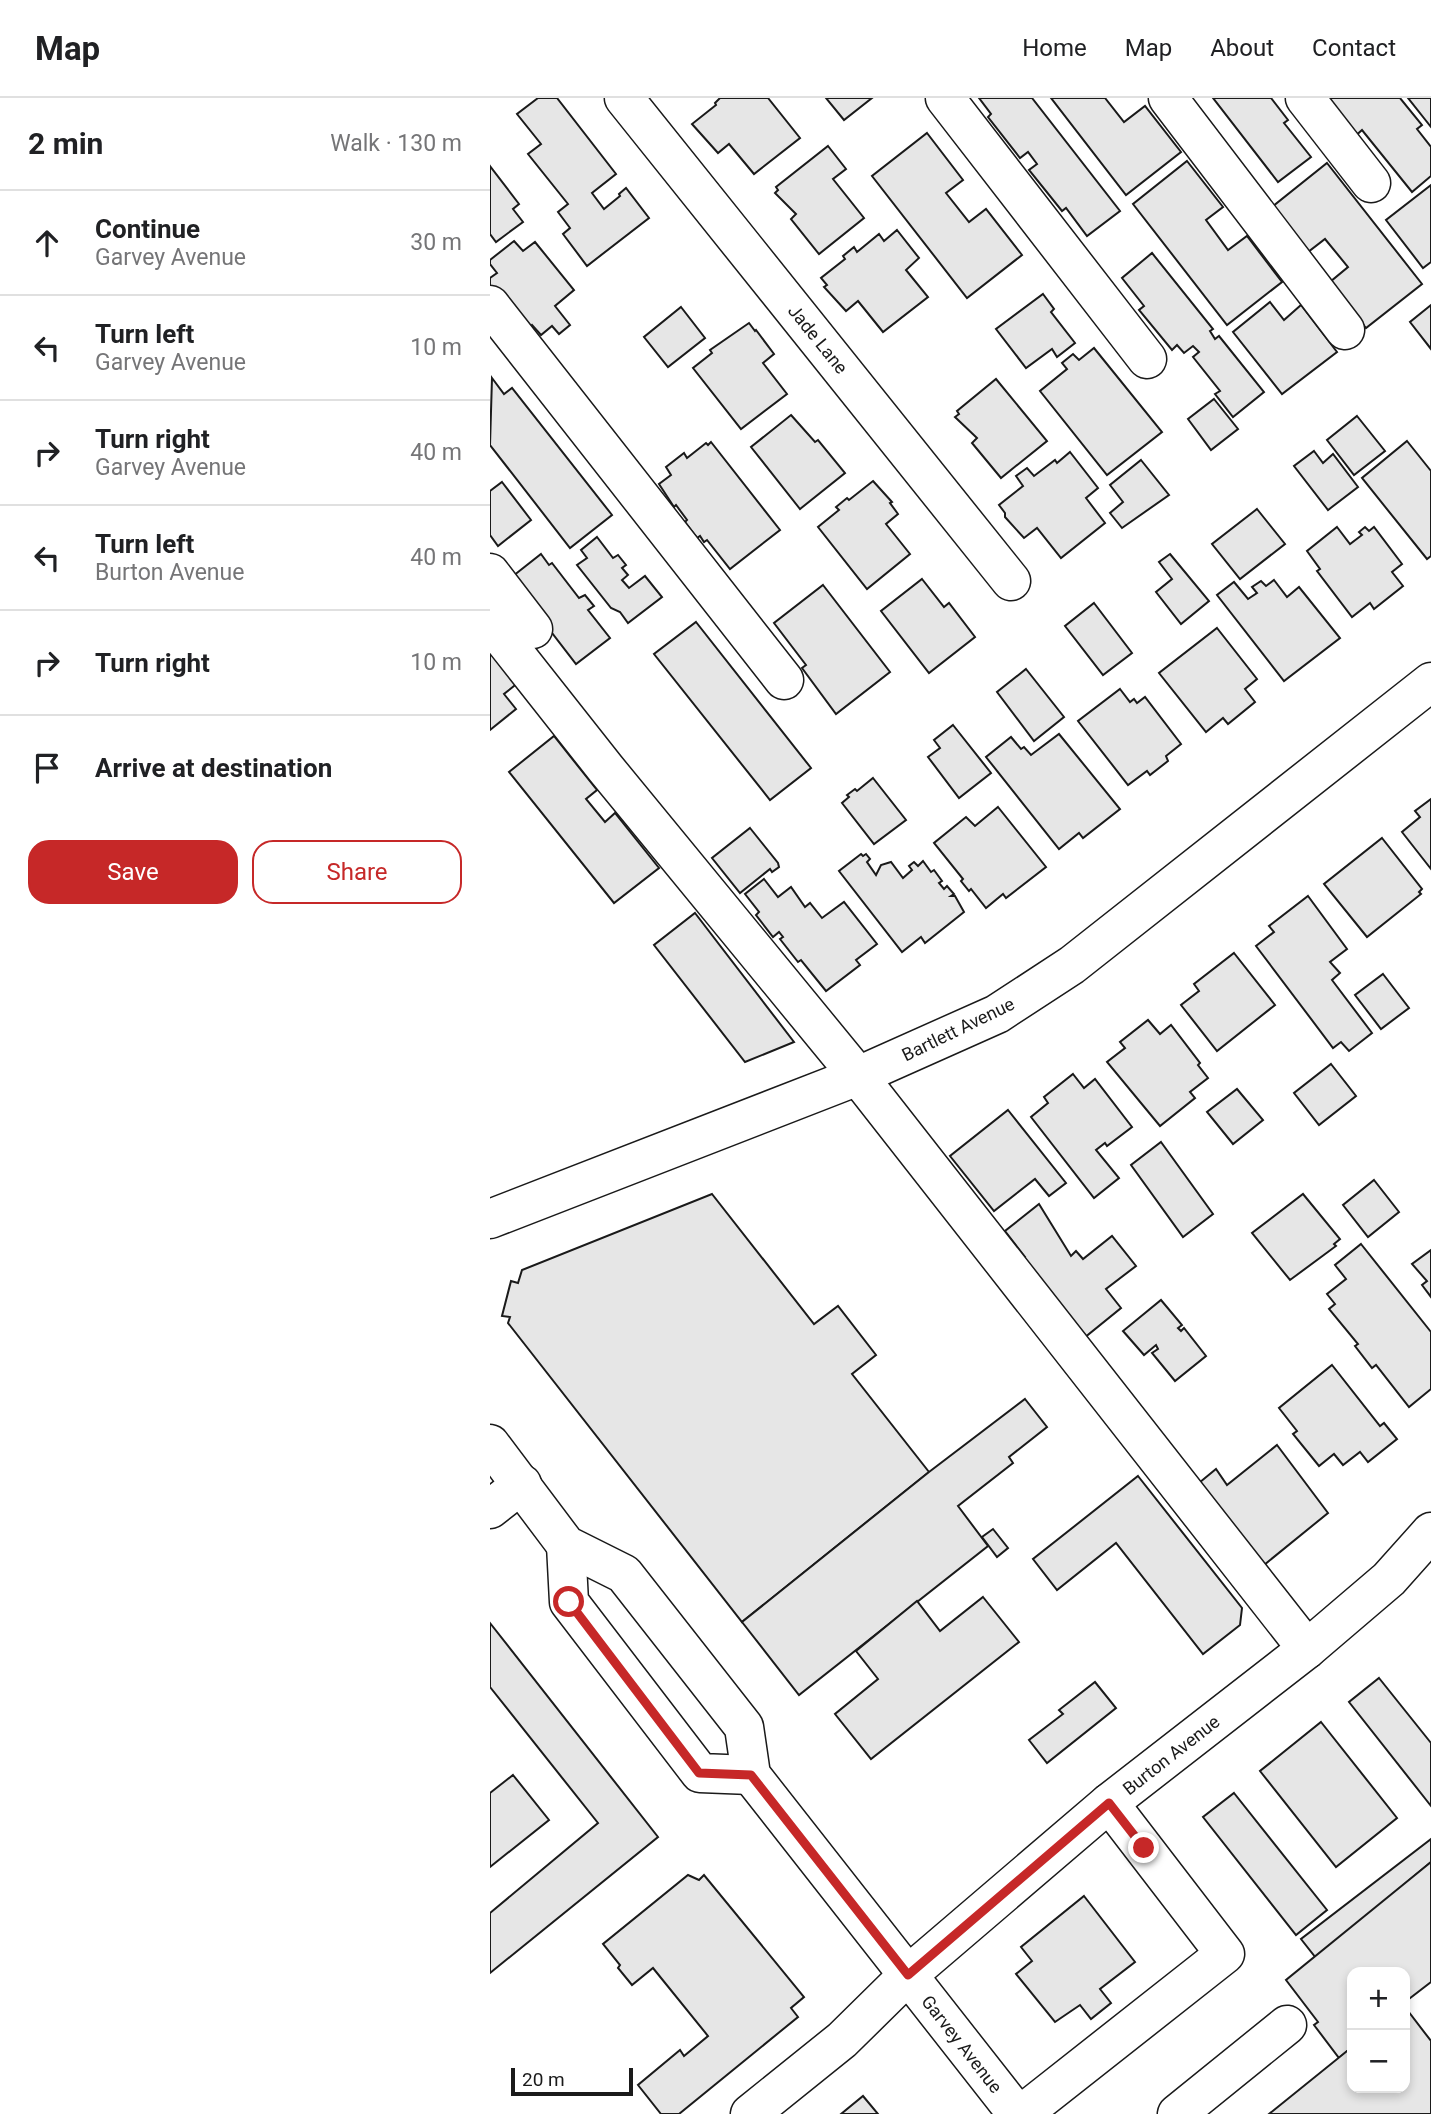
<!DOCTYPE html>
<html lang="en">
<head>
<meta charset="utf-8">
<style>
  :root { --surface:#fff; --page:#f6f6f6; --text:#202124; --muted:#757577; --line:#e0e0e0; --accent:#c62828 }
  body { margin:0; font-family:Roboto,sans-serif; background:var(--page); color:var(--text) }
  .controls { position:absolute; right:21px; bottom:21px; display:grid; overflow:hidden; border-radius:14px; box-shadow:0 4px 10px #0003 }
  .controls button { width:63px; height:63px; display:grid; place-items:center; padding:0; border:0; border-bottom:2px solid var(--line); background:var(--surface); color:var(--text); font:35px sans-serif }
  .scale { position:absolute; left:21px; bottom:18px; width:122px; box-sizing:border-box; padding-left:7px; border:4px solid #1a1a1a; border-top:0; font-size:19px; line-height:24px; white-space:nowrap; color:#1a1a1a; -webkit-text-stroke:5px #fff; paint-order:stroke }
  .stop { position:absolute; width:21px; height:21px; margin:-16px; border:5px solid #c62828; border-radius:50%; background:#fff }
  .stop.end { background:#c62828; border-color:#fff; box-shadow:0 2px 7px #0008 }
  .list { margin:0; padding:0; list-style:none }
  h2 { display:flex; justify-content:space-between; align-items:center; height:91px; margin:0; padding:0 28px; font-size:30px }
  h2 small { font-size:23px; font-weight:400; color:var(--muted) }
  .list li { display:grid; grid-template-columns:46px 1fr auto; gap:21px; align-items:center; box-sizing:border-box; height:105px; padding:0 28px; border-top:2px solid var(--line) }
  .list b { display:block; font-size:26px; white-space:nowrap }
  .list p { margin:0; font-size:23px; white-space:nowrap; color:var(--muted) }
  .list em { font-size:23px; font-style:normal; color:var(--muted) }
  .actions { display:flex; gap:14px; padding:21px 28px }
  .actions a { flex:1; padding:16px 0; border:2px solid var(--accent); border-radius:21px; text-align:center; font-size:24px; color:var(--accent) }
  .actions .main { background:var(--accent); color:#fff }
  .icon { flex:none; width:38px; height:38px; fill:none; stroke:currentColor; stroke-width:2; stroke-linecap:round; stroke-linejoin:round }
  .map { position:relative; flex:none; width:941px; height:2016px; overflow:hidden }
  header { display:flex; align-items:center; gap:42px; box-sizing:border-box; height:98px; padding:0 35px; background:var(--surface); border-bottom:2px solid var(--line) }
  header strong { font-size:33px }
  nav { display:flex; gap:38px; margin-inline-start:auto; font-size:24px }
  main { display:flex }
  aside { flex:1; background:var(--surface) }
  .map>svg:first-child { display:block }
  .building { fill:#e6e6e6; stroke:#1a1a1a; stroke-width:2 }
  .lines { fill:none; stroke-linecap:round; stroke-linejoin:round }
  .minor-casing { stroke:#1a1a1a; stroke-width:41 }
  .major-casing { stroke:#1a1a1a; stroke-width:41 }
  .minor { stroke:#fff; stroke-width:38 }
  .major { stroke:#fff; stroke-width:38 }
  .route { stroke:#c62828; stroke-width:9 }
  .labels { text-anchor:middle; dominant-baseline:central; stroke-width:5; stroke-linejoin:round; paint-order:stroke }
  .street-label { font-size:18px; fill:#1a1a1a; stroke:#fff }
</style>
</head>
<body>
<header>
<strong>Map</strong>
<nav><a>Home</a><a>Map</a><a>About</a><a>Contact</a></nav>
</header>
<main>
<aside>
<h2>2 min<small>Walk · 130 m</small></h2>
<ul class="list">
<li><svg class="icon" aria-label="ahead" viewBox="0 0 24 24"><path d="M12 20V5M6 11l6-6 6 6"/></svg><div><b>Continue</b><p>Garvey Avenue</p></div><em>30 m</em></li>
<li><svg class="icon" aria-label="left" viewBox="0 0 24 24"><path d="M17 20v-9H6M10 6l-5 5 5 5"/></svg><div><b>Turn left</b><p>Garvey Avenue</p></div><em>10 m</em></li>
<li><svg class="icon" aria-label="right" viewBox="0 0 24 24"><path d="M7 20v-9h11M14 6l5 5-5 5"/></svg><div><b>Turn right</b><p>Garvey Avenue</p></div><em>40 m</em></li>
<li><svg class="icon" aria-label="left" viewBox="0 0 24 24"><path d="M17 20v-9H6M10 6l-5 5 5 5"/></svg><div><b>Turn left</b><p>Burton Avenue</p></div><em>40 m</em></li>
<li><svg class="icon" aria-label="right" viewBox="0 0 24 24"><path d="M7 20v-9h11M14 6l5 5-5 5"/></svg><div><b>Turn right</b></div><em>10 m</em></li>
<li><svg class="icon" aria-label="arrive" viewBox="0 0 24 24"><path d="M6 21V4h12l-3 4 3 4H6"/></svg><div><b>Arrive at destination</b></div></li>
</ul>
<div class="actions"><a class="main">Save</a><a>Share</a></div>
</aside>
<div class="map">
<svg width="941" height="2016" viewBox="0 0 941 2016">
  <rect width="100%" height="100%" fill="#fff"/>
  <g class="building">
    <polygon points="48,0 67,0 126,76 102,95 114,111 130,98 129,96 136,90 159,120 97,168 73,136 80,130 68,114 78,106 38,56 51,46 27,16"/>
    <polygon points="230,0 278,0 310,40 264,76 239,46 228,55 202,26 226,7 225,5"/>
    <polygon points="336,0 382,0 354,22"/>
    <polygon points="489,0 542,0 630,113 597,138 576,110 572,113 539,72 547,66 538,54 530,60 498,19 501,16"/>
    <polygon points="561,0 615,0 634,24 655,8 691,54 636,97"/>
    <polygon points="723,0 781,0 798,22 794,25 821,59 788,84"/>
    <polygon points="829,0 910,0 932,27 927,31 941,49 941,78 922,94 872,32 862,41"/>
    <polygon points="918,0 941,0 941,29"/>
    <polygon points="437,35 473,82 456,95 479,124 496,111 532,157 477,200 382,78"/>
    <polygon points="338,48 356,71 343,81 374,120 329,156 301,121 306,116 285,95 288,92 286,89"/>
    <polygon points="697,63 733,109 716,122 738,152 757,138 792,184 737,227 643,106"/>
    <polygon points="837,65 932,186 876,230 840,184 858,169 835,141 818,154 782,109"/>
    <polygon points="0,68 29,106 23,111 33,124 6,144 0,136"/>
    <polygon points="941,87 941,164 933,170 896,122"/>
    <polygon points="407,132 429,160 416,172 438,199 393,234 368,203 356,213 334,189 337,187 331,180 355,161 353,158 364,149 367,154 389,136 394,143"/>
    <polygon points="24,143 33,153 45,144 84,192 65,208 80,227 69,236 62,228 51,237 42,227 35,234 0,191 0,180 7,175 0,166 0,162"/>
    <polygon points="662,155 723,231 720,233 725,241 729,238 774,294 743,319 725,296 730,293 703,259 709,254 703,248 694,255 687,247 682,252 649,212 654,208 632,180"/>
    <polygon points="553,196 564,211 561,214 585,245 567,259 562,251 536,270 506,231"/>
    <polygon points="780,204 794,222 811,207 847,254 792,296 743,234"/>
    <polygon points="941,207 941,251 920,224"/>
    <polygon points="191,209 215,240 178,269 154,239"/>
    <polygon points="259,225 265,233 266,232 284,256 273,265 297,296 251,331 203,270 222,255 220,252"/>
    <polygon points="604,250 672,334 617,377 550,293 577,271 572,265 583,256 589,262"/>
    <polygon points="2,280 14,296 22,290 122,417 80,450 0,347"/>
    <polygon points="506,281 557,343 511,380 482,345 487,340 465,319 469,316 467,313"/>
    <polygon points="724,301 748,331 721,352 698,321"/>
    <polygon points="301,317 325,344 328,342 355,375 310,411 261,349"/>
    <polygon points="867,318 895,353 864,377 837,342"/>
    <polygon points="917,343 941,373 941,458 937,461 872,380"/>
    <polygon points="221,344 290,432 240,471 217,442 214,444 210,438 207,440 195,424 197,422 186,407 184,409 169,386 181,377 176,369 194,355 197,360 216,345 218,347"/>
    <polygon points="824,353 833,365 843,356 868,389 838,412 804,368"/>
    <polygon points="580,354 608,390 596,400 615,425 571,460 547,430 534,440 515,419 515,415 509,407 533,388 526,378 537,370 544,378 565,362 567,365"/>
    <polygon points="651,362 679,397 632,430 620,415 633,404 620,387"/>
    <polygon points="383,383 402,404 400,405 408,416 396,426 420,456 377,491 328,429 349,412 346,409 357,400 359,402"/>
    <polygon points="12,384 41,422 8,448 0,437 0,393"/>
    <polygon points="767,411 795,446 750,481 722,446"/>
    <polygon points="847,429 860,446 872,437 869,434 875,429 879,433 884,429 912,466 902,474 913,488 884,511 880,505 862,519 827,473 830,471 817,453"/>
    <polygon points="107,439 123,460 128,457 136,467 132,470 138,477 132,482 139,490 155,478 172,499 138,525 130,514 121,510 87,467 97,460 91,452"/>
    <polygon points="51,456 59,467 62,465 89,500 95,497 104,508 98,512 120,540 86,566 29,492 23,478"/>
    <polygon points="680,456 719,503 691,526 666,494 682,481 669,464"/>
    <polygon points="432,481 454,509 459,505 485,539 439,575 391,513"/>
    <polygon points="784,482 797,499 809,489 850,540 794,583 727,497 744,484 758,501 767,495 762,489 771,483 776,488"/>
    <polygon points="333,487 400,574 346,616 312,570 316,567 284,525"/>
    <polygon points="604,505 642,555 613,577 575,528"/>
    <polygon points="206,524 321,670 280,702 164,556"/>
    <polygon points="727,530 767,581 755,591 765,604 738,626 733,620 716,634 669,575"/>
    <polygon points="0,536 34,580 14,596 26,611 0,632"/>
    <polygon points="536,571 574,619 544,643 507,594"/>
    <polygon points="630,591 640,604 644,601 647,605 655,599 691,646 676,658 678,663 660,677 657,673 638,687 588,623"/>
    <polygon points="463,627 501,675 469,700 438,659 450,650 444,642"/>
    <polygon points="569,636 630,711 593,740 589,735 569,751 496,659 521,639 531,651 534,649 541,657"/>
    <polygon points="64,638 107,692 96,701 115,724 125,715 169,770 124,805 19,674"/>
    <polygon points="383,680 416,722 384,746 352,705 359,699 357,697 365,691 367,693"/>
    <polygon points="941,701 941,771 912,734 930,719 925,713"/>
    <polygon points="508,709 556,769 516,800 513,796 496,810 481,791 479,793 471,783 473,781 444,745 476,719 485,728"/>
    <polygon points="260,730 288,765 289,769 282,774 280,771 250,795 222,760"/>
    <polygon points="892,740 932,791 929,794 931,796 877,839 834,786"/>
    <polygon points="371,756 373,758 376,756 380,761 377,764 386,777 391,767 401,764 413,780 422,772 419,768 424,764 428,768 433,763 441,774 444,772 452,783 449,785 454,791 457,788 464,796 461,798 465,798 474,814 435,845 431,839 412,854 349,773"/>
    <polygon points="274,781 288,799 301,789 315,809 320,805 332,820 354,804 387,846 366,862 370,867 336,893 311,862 308,864 290,841 293,839 289,834 283,839 266,817 269,814 255,796"/>
    <polygon points="818,798 857,851 840,864 850,875 842,882 882,935 859,953 851,944 843,950 766,848 784,834 779,828"/>
    <polygon points="205,815 304,944 255,964 164,847"/>
    <polygon points="744,855 785,907 727,953 691,907 709,893 704,886"/>
    <polygon points="893,876 919,910 891,931 865,897"/>
    <polygon points="658,922 670,936 681,927 710,965 708,967 718,980 700,994 705,1000 670,1028 617,964 635,950 630,944"/>
    <polygon points="841,966 866,998 829,1027 804,995"/>
    <polygon points="583,976 594,990 605,981 642,1029 617,1048 615,1045 606,1052 629,1080 604,1100 541,1019 558,1005 554,999"/>
    <polygon points="747,991 773,1022 743,1046 717,1014"/>
    <polygon points="518,1012 576,1085 559,1098 545,1081 504,1113 460,1058"/>
    <polygon points="671,1044 723,1116 693,1139 641,1067"/>
    <polygon points="884,1082 909,1114 878,1139 853,1107"/>
    <polygon points="222,1096 324,1226 348,1208 386,1257 362,1276 439,1374 252,1524 18,1225 20,1219 12,1218 21,1183 28,1185 32,1172"/>
    <polygon points="813,1096 850,1141 844,1146 846,1148 800,1182 762,1135"/>
    <polygon points="549,1106 581,1158 586,1153 593,1161 622,1138 646,1168 616,1191 631,1210 594,1240 533,1161 535,1159 515,1133"/>
    <polygon points="871,1146 941,1234 941,1291 919,1309 886,1267 882,1270 865,1248 868,1246 839,1211 845,1206 837,1196 856,1181 845,1167"/>
    <polygon points="941,1152 941,1199 932,1187 937,1183 922,1166"/>
    <polygon points="671,1202 692,1227 688,1230 691,1233 694,1230 716,1258 685,1283 662,1255 668,1251 666,1247 654,1257 633,1233"/>
    <polygon points="842,1267 890,1328 894,1325 907,1341 878,1364 870,1354 853,1367 844,1356 829,1368 803,1336 807,1333 789,1310"/>
    <polygon points="535,1301 557,1329 519,1359 523,1365 468,1408 498,1448 309,1597 252,1524 439,1374"/>
    <polygon points="787,1347 838,1415 774,1467 704,1389 726,1371 737,1387"/>
    <polygon points="648,1378 752,1510 750,1527 713,1556 626,1445 567,1492 543,1461"/>
    <polygon points="503,1431 518,1450 507,1459 492,1439"/>
    <polygon points="493,1499 529,1544 381,1661 345,1616 388,1581 366,1553 427,1503 450,1533"/>
    <polygon points="0,1525 168,1739 0,1875 0,1815 108,1725 0,1589"/>
    <polygon points="889,1580 941,1645 941,1708 859,1604"/>
    <polygon points="605,1584 626,1610 557,1665 539,1642 573,1616 569,1612"/>
    <polygon points="831,1624 907,1720 846,1769 770,1673"/>
    <polygon points="23,1677 59,1722 0,1769 0,1695"/>
    <polygon points="744,1695 837,1812 806,1837 713,1719"/>
    <polygon points="941,1741 941,1764 826,1860 811,1841"/>
    <polygon points="941,1764 941,1884 915,1904 915,1874 862,1874 862,1949 849,1960 824,1927 828,1924 796,1882"/>
    <polygon points="198,1777 209,1782 214,1777 314,1899 301,1910 308,1919 189,2016 171,2016 148,1987 190,1952 194,1958 218,1938 163,1870 142,1887 128,1870 130,1867 113,1846"/>
    <polygon points="594,1798 645,1864 610,1891 621,1905 601,1921 590,1907 565,1924 526,1876 542,1863 531,1849"/>
    <polygon points="915,1909 941,1943 941,2016 779,2016 862,1949 862,1990 915,1990"/>
    <polygon points="373,1998 388,2016 351,2016"/>
  </g>
  <g class="lines">
    <defs>
      <g id="minor">
        <polyline points="134,0 521,483"/>
        <polyline points="455,0 657,261"/>
        <polyline points="678,0 855,232"/>
        <polyline points="815,0 881,85"/>
        <polyline points="0,207 294,582"/>
        <polyline points="0,475 43,531"/>
        <polyline points="0,524 116,671 368,978 817,1551"/>
        <polyline points="0,1121 368,978 507,916 582,867 941,584"/>
        <polyline points="0,1411 32,1386"/>
        <polyline points="260,2016 352,1942 418,1877 619,1705 817,1551 899,1481 941,1434"/>
        <polyline points="532,2016 735,1856 619,1705"/>
        <polyline points="687,2016 797,1927"/>
      </g>
      <g id="major">
        <polyline points="0,1346 76,1447 134,1476 254,1629 261,1677 527,2016"/>
        <polyline points="76,1447 79,1504 210,1675 261,1677"/>
      </g>
    </defs>
    <use href="#minor" class="minor-casing"/>
    <use href="#major" class="major-casing"/>
    <use href="#minor" class="minor"/>
    <use href="#major" class="major"/>
  </g>
  <g class="lines">
    <polyline class="route" points="79,1504 209,1675 261,1677 418,1877 619,1705 654,1750"/>
  </g>
  <g class="labels">
    <g class="street-label">
      <text transform="translate(328 241) rotate(51)">Jade Lane</text>
      <text transform="translate(468 931) rotate(-26)">Bartlett Avenue</text>
      <text transform="translate(681 1657) rotate(-38)">Burton Avenue</text>
      <text transform="translate(472 1946) rotate(52)">Garvey Avenue</text>
    </g>
  </g>
</svg>
<div class="controls">
<button>+</button>
<button>−</button>
</div>
<div class="scale">20 m</div>
<div class="stop" style="left:79px;top:1504px"></div>
<div class="stop end" style="left:654px;top:1750px"></div>
</div>
</main>
</body>
</html>
